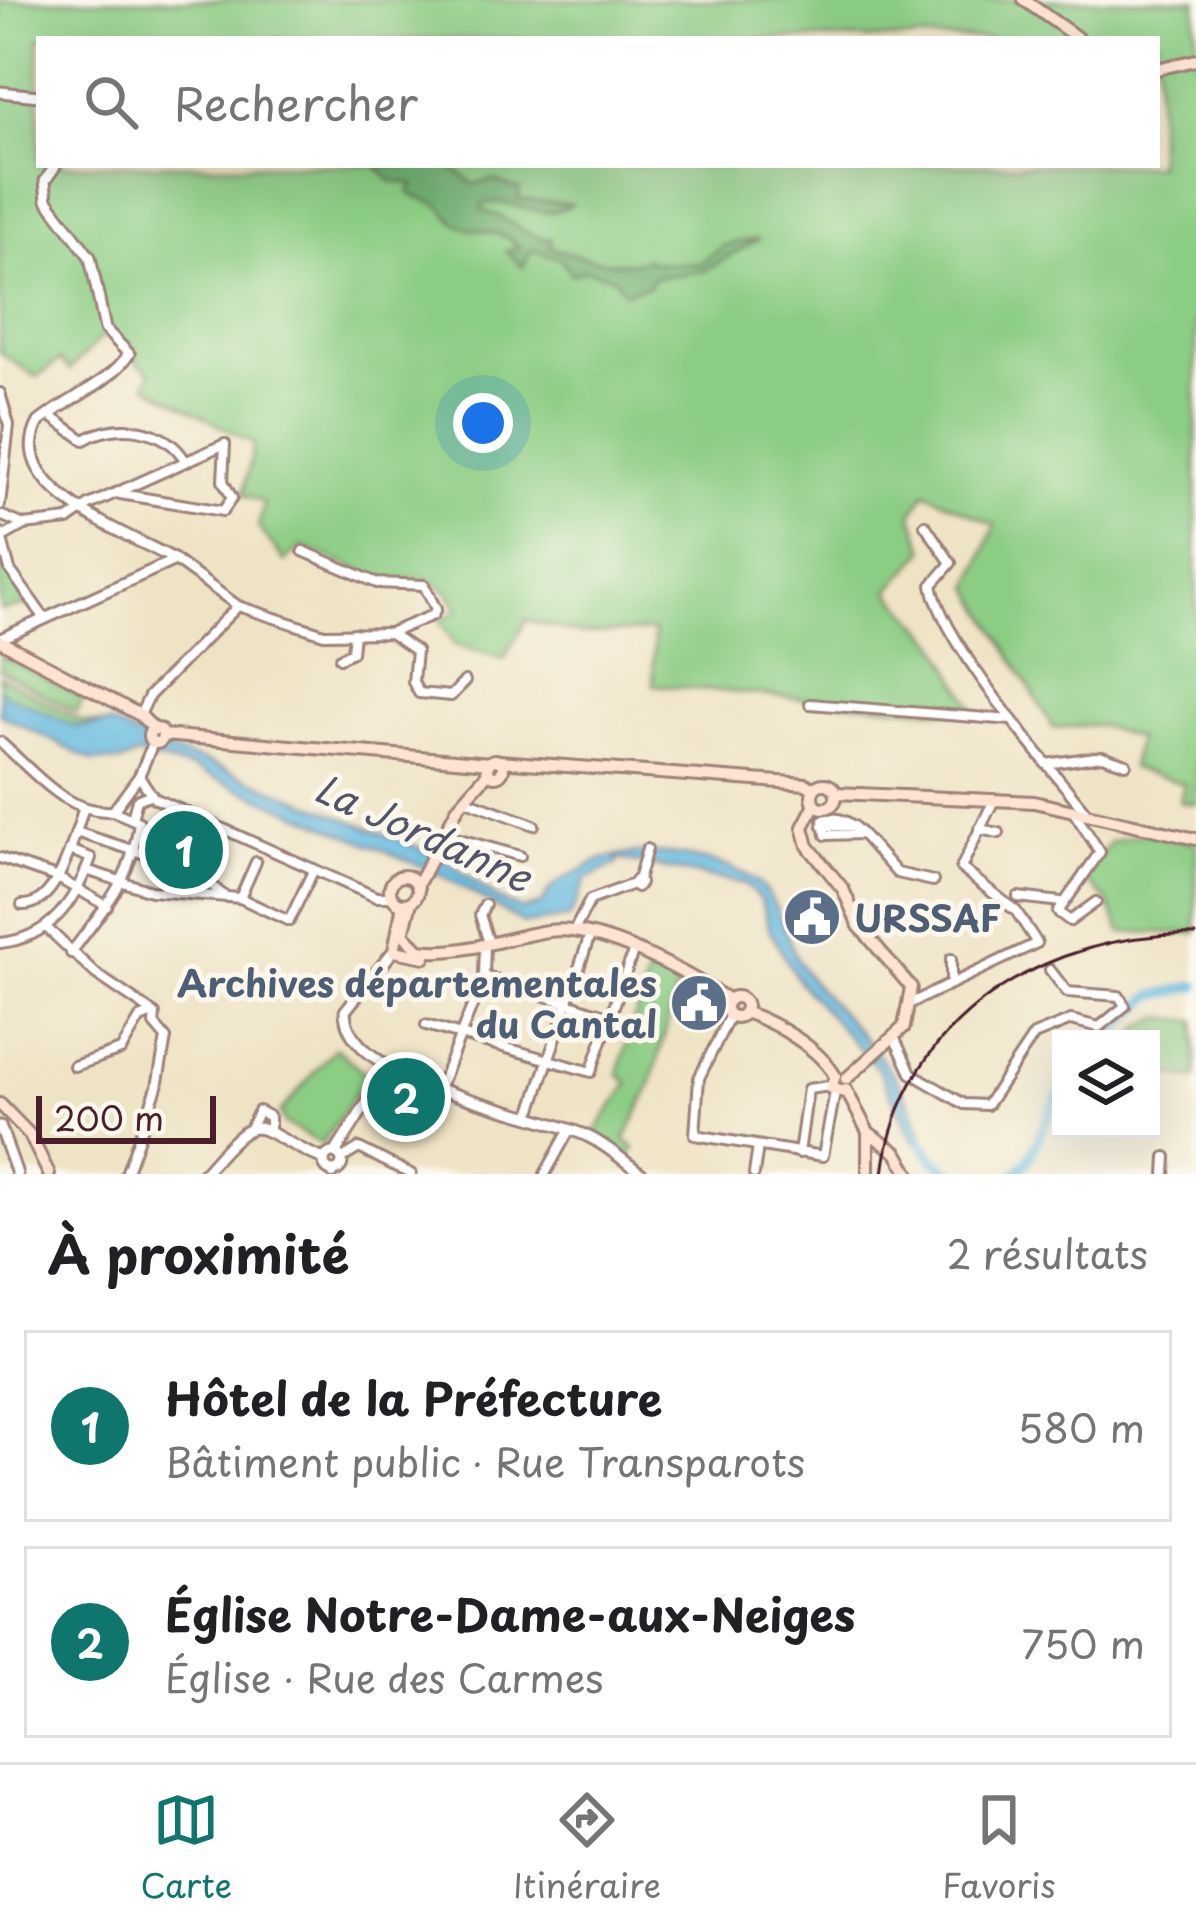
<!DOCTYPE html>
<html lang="fr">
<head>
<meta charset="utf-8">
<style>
  :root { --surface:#fff; --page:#f2f2f2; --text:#202124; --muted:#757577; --line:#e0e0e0; --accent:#0f766e }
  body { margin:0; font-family:"Playpen Sans",sans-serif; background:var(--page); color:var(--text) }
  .controls { position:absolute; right:36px; bottom:36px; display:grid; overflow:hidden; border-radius:0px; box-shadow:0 12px 48px #0002 }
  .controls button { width:108px; height:108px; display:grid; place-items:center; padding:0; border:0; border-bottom:3px solid var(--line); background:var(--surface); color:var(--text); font:60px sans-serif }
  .scale { position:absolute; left:36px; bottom:30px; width:180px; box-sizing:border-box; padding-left:12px; border:6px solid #4a1f2b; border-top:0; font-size:33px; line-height:42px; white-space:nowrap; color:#4a1f2b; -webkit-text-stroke:9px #fbf7ec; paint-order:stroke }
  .you { position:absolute; left:483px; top:423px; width:42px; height:42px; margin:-30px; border:9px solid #fff; border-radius:50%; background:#1a73e8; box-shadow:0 0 0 18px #1a73e833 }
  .badge { display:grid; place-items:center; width:78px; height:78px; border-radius:50%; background:var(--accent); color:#fff; font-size:39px; font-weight:700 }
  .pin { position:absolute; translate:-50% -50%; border:6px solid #fff; box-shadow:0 3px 12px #0006 }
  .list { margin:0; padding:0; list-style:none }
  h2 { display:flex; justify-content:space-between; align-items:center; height:156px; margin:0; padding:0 48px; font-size:51px }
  h2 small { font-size:39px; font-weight:400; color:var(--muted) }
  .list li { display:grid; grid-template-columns:78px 1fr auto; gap:36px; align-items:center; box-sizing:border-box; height:192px; margin:0 24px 24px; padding:0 24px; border:3px solid var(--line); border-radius:0px }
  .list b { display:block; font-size:45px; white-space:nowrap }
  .list p { margin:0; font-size:39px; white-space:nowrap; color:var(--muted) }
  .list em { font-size:39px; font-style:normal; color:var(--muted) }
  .icon { flex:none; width:66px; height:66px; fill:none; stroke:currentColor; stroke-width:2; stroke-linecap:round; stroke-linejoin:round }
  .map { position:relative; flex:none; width:1196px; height:1174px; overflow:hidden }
  .search { position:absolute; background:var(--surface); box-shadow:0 12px 48px #0002; left:36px; right:36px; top:36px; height:132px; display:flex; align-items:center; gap:30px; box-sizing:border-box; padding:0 42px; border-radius:0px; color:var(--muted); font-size:45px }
  .sheet { height:588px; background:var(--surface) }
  nav { display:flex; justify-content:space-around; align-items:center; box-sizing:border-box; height:168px; border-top:3px solid var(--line); background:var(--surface); font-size:33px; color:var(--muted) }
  nav a { display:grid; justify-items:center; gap:6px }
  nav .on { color:var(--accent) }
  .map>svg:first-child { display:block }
  .green { fill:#8ccd84; stroke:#6b7658; stroke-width:3; fill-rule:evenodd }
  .forest { fill:#71b072; stroke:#5e684e; stroke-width:3 }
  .water { fill:#62b9df; stroke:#566c85; stroke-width:3 }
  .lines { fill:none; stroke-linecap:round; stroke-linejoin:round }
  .river { stroke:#62b9df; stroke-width:10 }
  .minor-casing { stroke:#9c8178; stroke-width:14 }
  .tertiary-casing { stroke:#9c8178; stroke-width:15 }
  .secondary-casing { stroke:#9c8178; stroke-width:16 }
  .minor { stroke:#fff; stroke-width:8 }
  .tertiary { stroke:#fff; stroke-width:9 }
  .secondary { stroke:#fee3d2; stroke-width:10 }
  .rail { stroke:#4a1f2b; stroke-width:3 }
  .labels { text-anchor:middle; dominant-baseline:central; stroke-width:10; stroke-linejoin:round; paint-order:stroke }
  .service-label { font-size:36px; font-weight:bold; fill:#4e5e75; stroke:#fbf7ec; text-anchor:start }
  .water-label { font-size:39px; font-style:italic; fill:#52556a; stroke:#fbf7ec }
</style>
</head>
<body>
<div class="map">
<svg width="1196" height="1174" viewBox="0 0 1196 1174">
  <rect width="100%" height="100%" fill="#fbf7ec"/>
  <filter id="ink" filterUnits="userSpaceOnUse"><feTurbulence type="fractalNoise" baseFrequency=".00833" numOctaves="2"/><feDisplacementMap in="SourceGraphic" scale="24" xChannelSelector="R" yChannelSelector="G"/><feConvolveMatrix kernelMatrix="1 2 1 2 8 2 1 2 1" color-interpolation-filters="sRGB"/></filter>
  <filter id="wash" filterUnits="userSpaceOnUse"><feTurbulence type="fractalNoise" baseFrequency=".004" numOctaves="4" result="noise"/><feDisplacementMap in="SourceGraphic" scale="48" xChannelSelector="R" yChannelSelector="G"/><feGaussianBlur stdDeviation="2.7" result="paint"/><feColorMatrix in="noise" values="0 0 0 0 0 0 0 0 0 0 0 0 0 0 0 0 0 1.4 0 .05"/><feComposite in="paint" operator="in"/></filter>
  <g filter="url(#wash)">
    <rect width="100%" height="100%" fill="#efe3c5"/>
    <g class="green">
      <path d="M0,0H1196V804L1180,802L1184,784L1131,768L1137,738L1098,725L1053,728L971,587L995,525L925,492L912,514L925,550L889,591L938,644L976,714L653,685L654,631L580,634L526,620L504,659L455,645L440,620L458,610L448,592L425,578L384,580L302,547L285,561L258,527L264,503L243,494L254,444L146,385L151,372L136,361L135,347L104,335L69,370L60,360L37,377L0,353ZM39,39H1157V165H39Z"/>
      <polygon points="5,565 32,604 0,611 0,568"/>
      <polygon points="0,655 84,699 76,712 0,670"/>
      <path d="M0,676L83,722L110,724C71,737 34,708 0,691Z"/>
      <polygon points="1145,833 1196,843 1196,933 1121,932 1107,901 1084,879 1110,842"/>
      <polygon points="650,966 680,976 651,1085 625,1140 635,1148 628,1158 593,1135 629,1083 618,1074"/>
      <polygon points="1162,1017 1196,1021 1196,1079 1151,1073 1151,1039 1134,1039 1141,1026"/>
      <polygon points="335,1048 368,1075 322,1144 285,1124 280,1113"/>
    </g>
    <path class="forest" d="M375,165H449L474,184L492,180L520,189L518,199L571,204C543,225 509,194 482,205L483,211C509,216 525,237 551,239V247C577,256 625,271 646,258L649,262L699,264L724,245L759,239L704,271L653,278L649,286L624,292L614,277L587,270L571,274L559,258L532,250L523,267L506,251L519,247C503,232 492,233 470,229C455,226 449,216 443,209C435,200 417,199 409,193L413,184L391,181Z"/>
    <path class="water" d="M0,691L76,727L111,724L143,739L144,745L201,760L442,857L498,899L523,910L543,904C547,881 572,877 590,865C626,842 723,855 757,882C783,904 787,952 810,979C857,1033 911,1076 926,1151L913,1139L878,1069L799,982L770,931L761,901L745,884L618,859L616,865L586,879L570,918L524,924L442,875L193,769L138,755L123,762L93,761L0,714Z"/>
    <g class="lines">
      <g class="river">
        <polyline points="1104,1039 1152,996 1196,986"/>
        <polyline points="919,1139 934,1160 954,1174"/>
        <polyline points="1016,1174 1029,1159 1061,1089"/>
      </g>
    </g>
  </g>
  <g filter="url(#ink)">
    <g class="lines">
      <defs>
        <g id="minor">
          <polyline points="0,393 9,425 0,505"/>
          <path d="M49,415L84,440C115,421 166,426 186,462"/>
          <polyline points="0,515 24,525 1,538"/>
          <polyline points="24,525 68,520 89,505 225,444 223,481 232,498 223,511 120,494"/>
          <path d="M925,525L951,563L932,585C941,640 1047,764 1085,811"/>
          <polyline points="0,532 10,570 43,616"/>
          <polyline points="303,551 377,583 424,585 436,609 433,615 392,632"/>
          <polyline points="238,606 324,634 390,633 416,651 413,682 419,693 451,696 465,681"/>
          <polyline points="340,658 352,652 354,633"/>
          <polyline points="810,704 1012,720"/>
          <polyline points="140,715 149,696 238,606 175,560"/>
          <path d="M0,742C34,771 65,814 113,811L139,776L153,743"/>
          <polyline points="1046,764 1102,756 1126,764"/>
          <polyline points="139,776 154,798 376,897 391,897"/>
          <polyline points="469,801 534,825"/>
          <polyline points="1075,814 1100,852 1058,912 1070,921 1096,902"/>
          <polyline points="133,815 137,800 149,795"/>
          <polyline points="823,826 854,826"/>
          <polyline points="979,829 999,833"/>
          <polyline points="76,832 192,869 223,895"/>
          <path d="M862,834L826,835L823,820C842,815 853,824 865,837L897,873L933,881"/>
          <polyline points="449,836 520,856"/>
          <polyline points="0,858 56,877 107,906"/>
          <polyline points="86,870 151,891 240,898 289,921"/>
          <polygon points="636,880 640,883 637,887 633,884"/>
          <polyline points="638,880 647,849"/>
          <polyline points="1018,897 1061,902"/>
          <polyline points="240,898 256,862"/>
          <path d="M22,905C57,907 74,838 83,810"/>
          <polyline points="485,905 480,915 489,943"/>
          <polyline points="289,921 314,869"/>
          <polyline points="48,929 96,974 155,1014 154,1024 166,1038 157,1087 126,1174"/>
          <polyline points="574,931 590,900 633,884"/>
          <path d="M0,943C50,938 74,903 91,858L70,850"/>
          <path d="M71,953C105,906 131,882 139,822L113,811"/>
          <polyline points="951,959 951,984"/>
          <polyline points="484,976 610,1017"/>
          <polyline points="913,1002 1037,943 1016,911 961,868 994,800"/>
          <polyline points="730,1015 699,1078 695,1135 823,1156 835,1092"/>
          <polyline points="426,1025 591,1072 633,952"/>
          <polyline points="894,1037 911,1073 964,1104 987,1105 1034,1035 1071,1020 1099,1027 1125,1006 1119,996 1067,992 1050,970"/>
          <polyline points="74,1066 121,1050 140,1018 153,1013"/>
          <polyline points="439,1089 484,976 485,944"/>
          <polyline points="530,1115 590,935"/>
          <polyline points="251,1126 259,1111 270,1117 270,1129"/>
          <polyline points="799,1153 808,1089 830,1086"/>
          <polyline points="341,1159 359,1148 411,1174"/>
          <polyline points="333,1174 333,1171"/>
          <polyline points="545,1174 570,1129"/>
          <polyline points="754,1174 758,1146"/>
          <polyline points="1165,1174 1166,1157"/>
        </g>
        <g id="tertiary">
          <polyline points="0,92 39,96"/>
          <path d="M56,165L45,181L47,200L90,257L105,329L129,354C110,383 66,400 39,422C0,492 143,539 175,560"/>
          <polyline points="0,639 175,560"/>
          <path d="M395,949L345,1011C345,1085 535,1110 589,1137C608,1146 625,1162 642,1174"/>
          <polyline points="0,1126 17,1174"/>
          <polyline points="335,1153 389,1068"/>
          <circle cx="333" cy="1162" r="9"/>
          <path d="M203,1174C267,1101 248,1130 324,1159"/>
        </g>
        <g id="secondary">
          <polyline points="1024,0 1079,39"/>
          <polyline points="1157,69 1196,60"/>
          <polyline points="0,641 140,715 154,729"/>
          <circle cx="156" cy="736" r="7"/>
          <polyline points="163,735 490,763"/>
          <circle cx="495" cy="768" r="8"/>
          <polyline points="499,761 806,784 814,789"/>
          <circle cx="824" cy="796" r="12"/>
          <polyline points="836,793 1034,802 1196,839"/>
          <polyline points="815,804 803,827 808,846 843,889 859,926 911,987 904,1027 846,1079"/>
          <circle cx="404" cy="890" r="14"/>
          <polyline points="417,886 458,807 489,772"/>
          <path d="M411,902L403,934L419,950C462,956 506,937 548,931C600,924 686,972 729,1000"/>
          <polyline points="403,904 394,951 425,957"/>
          <circle cx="736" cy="1007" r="10"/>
          <path d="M744,1012C775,1022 819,1048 835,1076"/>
          <polyline points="835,1076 831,1088 844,1092"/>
          <polyline points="846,1090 868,1132 897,1153 909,1174"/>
          <polyline points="0,1104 30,1135 49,1174"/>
          <polyline points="868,1174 868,1132"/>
        </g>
      </defs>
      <use href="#minor" class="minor-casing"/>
      <use href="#tertiary" class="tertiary-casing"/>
      <use href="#secondary" class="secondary-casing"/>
      <use href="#minor" class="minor"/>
      <use href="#tertiary" class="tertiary"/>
      <use href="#secondary" class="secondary"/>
      <path class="rail" d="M883,1174C901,1018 1049,931 1196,935"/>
    </g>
  </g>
  <defs>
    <symbol id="civic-disc" viewBox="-11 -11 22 22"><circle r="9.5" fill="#5c6f8a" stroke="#fbf7ec"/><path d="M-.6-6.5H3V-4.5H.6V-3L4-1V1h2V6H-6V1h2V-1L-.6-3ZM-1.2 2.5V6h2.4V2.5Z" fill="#fff"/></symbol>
  </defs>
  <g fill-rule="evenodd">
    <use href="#civic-disc" x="779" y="884" width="66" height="66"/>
    <use href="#civic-disc" x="666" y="970" width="66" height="66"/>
  </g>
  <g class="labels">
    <g class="service-label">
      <text x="854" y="917">URSSAF</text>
      <text x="657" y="982" text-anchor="end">Archives départementales<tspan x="657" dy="41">du Cantal</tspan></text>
    </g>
    <g class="water-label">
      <text transform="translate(424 831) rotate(24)">La Jordanne</text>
    </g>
  </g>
</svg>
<div class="controls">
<button><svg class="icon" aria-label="layers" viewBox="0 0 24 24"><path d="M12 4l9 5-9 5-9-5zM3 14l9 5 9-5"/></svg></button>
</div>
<div class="scale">200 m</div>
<div class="you"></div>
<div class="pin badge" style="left:184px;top:850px">1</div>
<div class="pin badge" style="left:406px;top:1097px">2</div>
<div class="search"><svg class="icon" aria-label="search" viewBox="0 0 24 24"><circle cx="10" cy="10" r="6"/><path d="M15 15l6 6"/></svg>Rechercher</div>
</div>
<section class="sheet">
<h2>À proximité<small>2 résultats</small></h2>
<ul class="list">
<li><span class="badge">1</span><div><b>Hôtel de la Préfecture</b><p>Bâtiment public · Rue Transparots</p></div><em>580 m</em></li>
<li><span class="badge">2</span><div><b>Église Notre-Dame-aux-Neiges</b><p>Église · Rue des Carmes</p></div><em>750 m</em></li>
</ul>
</section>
<nav>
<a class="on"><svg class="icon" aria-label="map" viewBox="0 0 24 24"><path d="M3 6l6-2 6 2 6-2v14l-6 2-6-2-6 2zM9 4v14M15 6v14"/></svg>Carte</a>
<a><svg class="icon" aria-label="directions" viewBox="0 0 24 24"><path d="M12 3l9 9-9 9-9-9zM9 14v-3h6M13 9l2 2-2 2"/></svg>Itinéraire</a>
<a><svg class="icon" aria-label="saved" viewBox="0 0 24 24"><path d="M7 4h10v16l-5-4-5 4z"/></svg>Favoris</a>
</nav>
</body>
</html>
